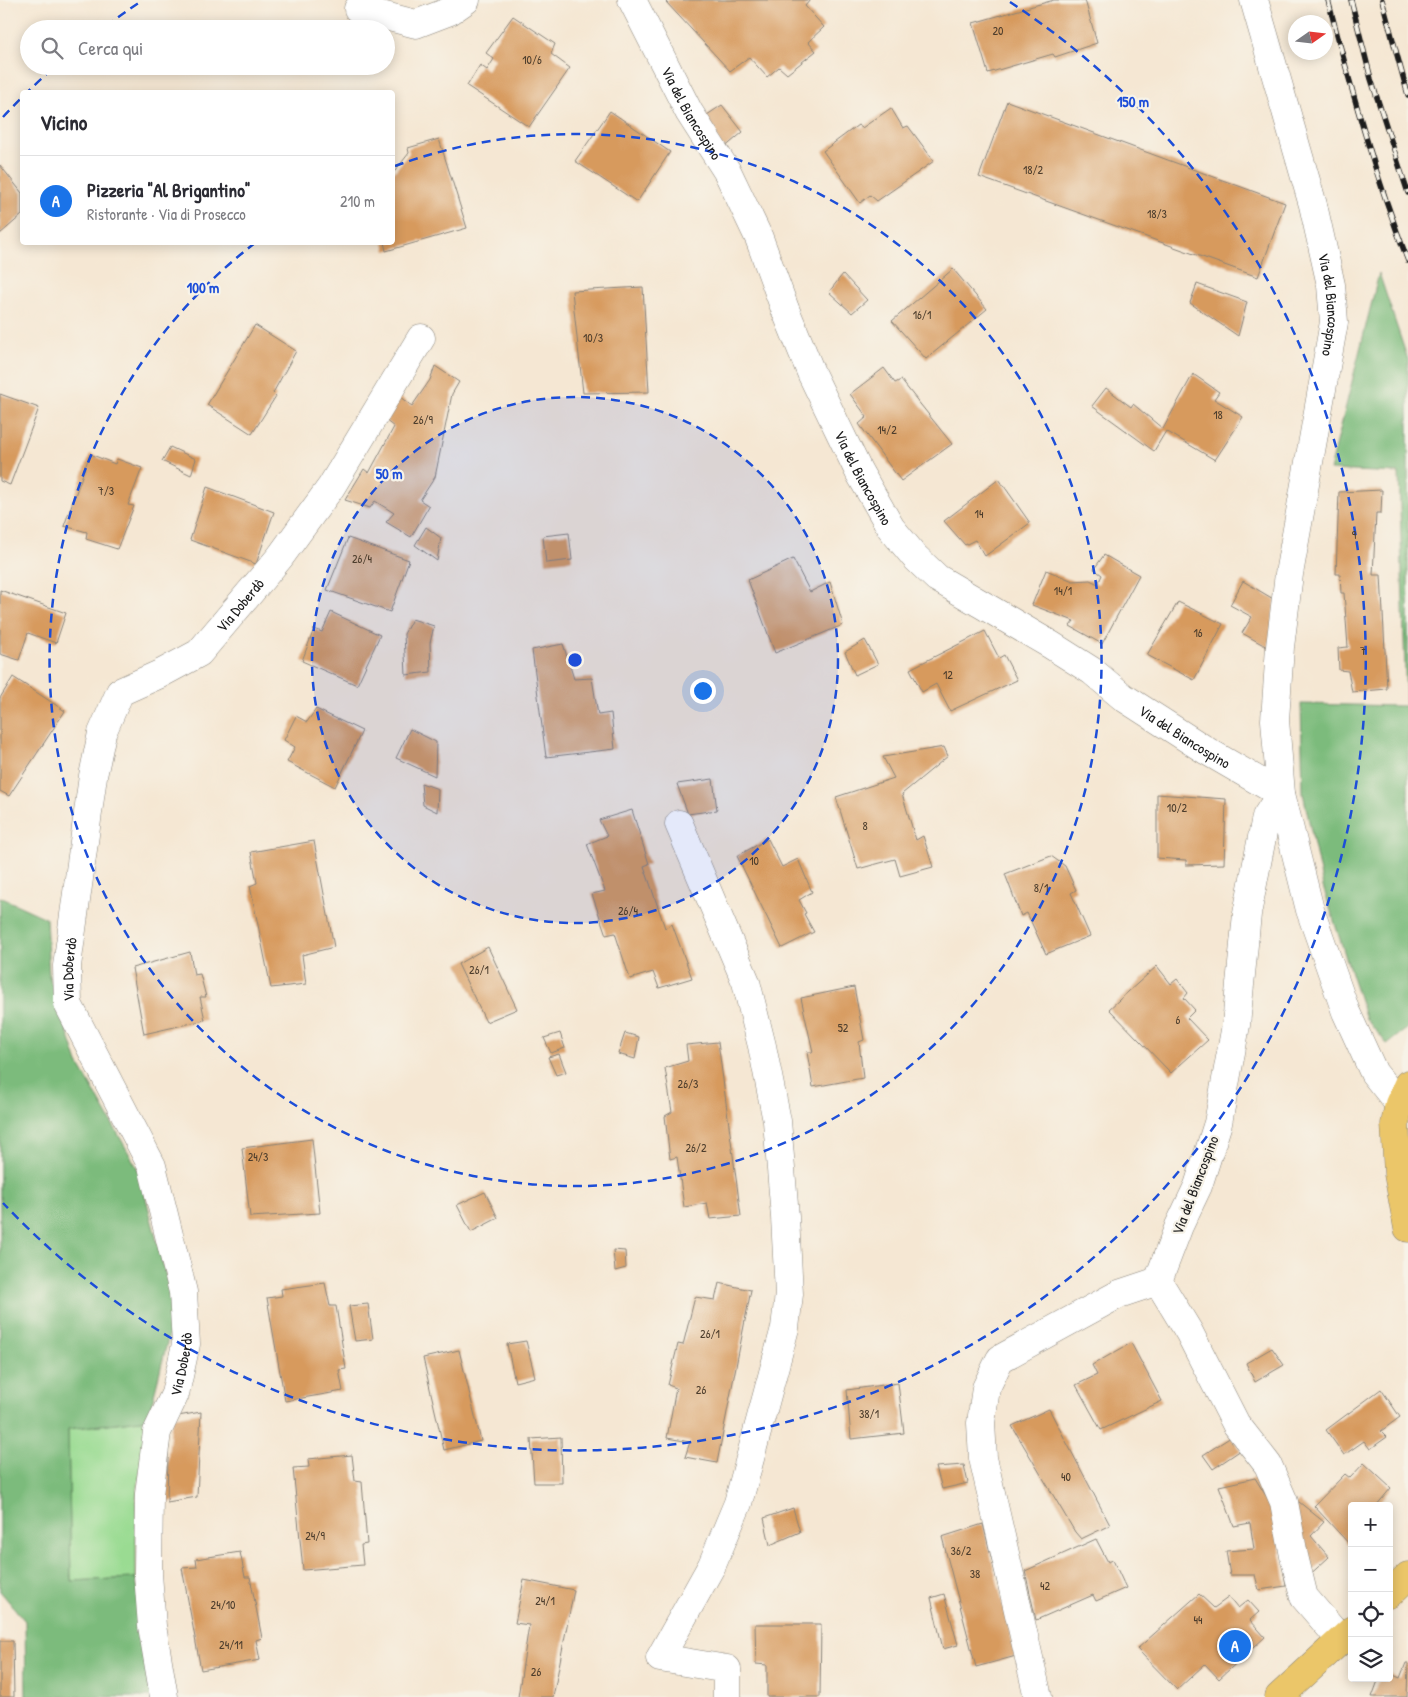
<!DOCTYPE html>
<html lang="it">
<head>
<meta charset="utf-8">
<style>
  :root { --surface:#fff; --page:#f7f7f7; --text:#2b2b33; --muted:#7c7c81; --line:#e1e1e2; --accent:#1a73e8 }
  body { margin:0; font-family:"Patrick Hand",sans-serif; background:var(--page); color:var(--text) }
  .controls { position:absolute; right:15px; bottom:15px; display:grid; overflow:hidden; border-radius:5px; box-shadow:0 2px 12px #0003 }
  .controls button { width:45px; height:45px; display:grid; place-items:center; padding:0; border:0; border-bottom:1px solid var(--line); background:var(--surface); color:var(--text); font:25px sans-serif }
  .compass { position:absolute; left:1288px; top:15px; width:45px; height:45px; border-radius:50%; background:var(--surface); box-shadow:0 2px 12px #0003; rotate:76deg }
  .you { position:absolute; left:702px; top:690px; width:18px; height:18px; margin:-12px; border:4px solid #fff; border-radius:50%; background:#1a73e8; box-shadow:0 0 0 8px #1a73e833 }
  .badge { display:grid; place-items:center; width:32px; height:32px; border-radius:50%; background:var(--accent); color:#fff; font-size:16px; font-weight:700 }
  .pin { position:absolute; translate:-50% -50%; border:2px solid #fff; box-shadow:0 1px 5px #0006 }
  .list { margin:0; padding:0; list-style:none }
  h2 { display:flex; justify-content:space-between; align-items:center; height:65px; margin:0; padding:0 20px; font-size:21px }
  h2 small { font-size:16px; font-weight:400; color:var(--muted) }
  .list li { display:grid; grid-template-columns:32px 1fr auto; gap:15px; align-items:center; box-sizing:border-box; height:90px; padding:0 20px; border-top:1px solid var(--line) }
  .list b { display:block; font-size:19px; white-space:nowrap }
  .list p { margin:0; font-size:16px; white-space:nowrap; color:var(--muted) }
  .list em { font-size:16px; font-style:normal; color:var(--muted) }
  .icon { flex:none; width:28px; height:28px; fill:none; stroke:currentColor; stroke-width:2; stroke-linecap:round; stroke-linejoin:round }
  .map { position:relative; flex:none; width:1408px; height:1697px; overflow:hidden }
  .search { position:absolute; background:var(--surface); box-shadow:0 2px 12px #0003; left:20px; top:20px; width:375px; height:55px; display:flex; align-items:center; gap:12px; box-sizing:border-box; padding:0 18px; border-radius:28px; color:var(--muted); font-size:19px }
  .panel { position:absolute; background:var(--surface); box-shadow:0 2px 12px #0003; left:20px; top:90px; width:375px; height:155px; border-radius:5px }
  .map>svg:first-child { display:block }
  .green { fill:#9adb92; stroke:#5b7c57 }
  .forest { fill:#7bbb7c; stroke:#4c6c4c }
  .building { fill:#d79a5d }
  .lines { fill:none; stroke-linecap:round; stroke-linejoin:round }
  .minor-casing { stroke:#888278; stroke-width:29 }
  .major-casing { stroke:#888278; stroke-width:29 }
  .minor { stroke:#fff; stroke-width:28 }
  .major { stroke:#ebc669; stroke-width:28 }
  .rail-casing { stroke:#1c1c1c; stroke-width:5.5 }
  .rail { stroke:#f7f3e8; stroke-width:4; stroke-dasharray:11; stroke-linecap:butt }
  .ring { fill:none; stroke:#1d4ed8; stroke-width:2.5; stroke-dasharray:9 6 }
  .labels { text-anchor:middle; dominant-baseline:central; stroke-width:4.5; stroke-linejoin:round; paint-order:stroke }
  .number-label { font-size:12px; fill:#4b3c2c }
  .street-label { font-size:15px; fill:#1c1c1c; stroke:#f7f3e8 }
  .centre { fill:#1d4ed8; stroke:#f7f3e8; stroke-width:2.5 }
  .ring-label { font-size:15px; text-anchor:middle; font-weight:bold; fill:#1d4ed8; stroke:#f7f3e8; stroke-width:4.5; stroke-linejoin:round; paint-order:stroke }
</style>
</head>
<body>
<div class="map">
<svg width="1408" height="1697" viewBox="0 0 1408 1697">
  <rect width="100%" height="100%" fill="#f7f3e8"/>
  <filter id="ink" filterUnits="userSpaceOnUse"><feTurbulence type="fractalNoise" baseFrequency=".02" numOctaves="2"/><feDisplacementMap in="SourceGraphic" scale="10" xChannelSelector="R" yChannelSelector="G"/><feConvolveMatrix kernelMatrix="1 2 1 2 8 2 1 2 1" color-interpolation-filters="sRGB"/></filter>
  <filter id="wash" filterUnits="userSpaceOnUse"><feTurbulence type="fractalNoise" baseFrequency=".0096" numOctaves="4" result="noise"/><feDisplacementMap in="SourceGraphic" scale="20" xChannelSelector="R" yChannelSelector="G"/><feGaussianBlur stdDeviation="1.12" result="paint"/><feColorMatrix in="noise" values="0 0 0 0 0 0 0 0 0 0 0 0 0 0 0 0 0 1.4 0 .05"/><feComposite in="paint" operator="in"/></filter>
  <g filter="url(#wash)">
    <rect width="100%" height="100%" fill="#f5e7d3"/>
    <polygon class="green" points="148,1419 136,1500 136,1578 71,1581 68,1429"/>
    <g class="forest">
      <polygon points="1379,273 1408,360 1408,1028 1387,1044 1366,1019 1323,887 1303,793 1301,704 1406,706 1399,473 1330,470"/>
      <polygon points="0,897 46,918 49,976 78,1063 139,1171 175,1311 148,1419 68,1429 71,1581 136,1578 155,1697 26,1697 25,1621 0,1591"/>
    </g>
    <g id="blocks">
      <g class="building">
        <polygon points="668,0 810,0 805,6 824,27 808,42 816,51 787,74 779,67 767,77 749,57 730,71 666,2"/>
        <polygon points="1054,0 1085,0 1097,43 1055,57 1053,54 988,73 973,23"/>
        <polygon points="513,16 555,44 551,54 570,68 529,127 467,86 480,65 487,70 494,59 486,53"/>
        <polygon points="1007,101 1285,203 1258,277 979,177"/>
        <polygon points="722,105 743,132 723,149 704,117"/>
        <polygon points="891,108 903,128 908,126 934,161 877,201 870,195 860,203 823,151 858,125 862,128"/>
        <polygon points="610,111 670,152 637,202 575,161"/>
        <polygon points="439,139 467,228 386,251 384,242 392,242 392,172 395,171 409,153 408,148"/>
        <polygon points="0,165 22,193 22,215 0,234"/>
        <polygon points="953,269 987,309 926,359 892,321"/>
        <polygon points="843,274 867,300 852,313 829,292"/>
        <polygon points="1197,284 1247,302 1238,336 1190,303"/>
        <polygon points="643,287 649,392 583,393 572,291"/>
        <polygon points="255,325 296,351 273,393 276,396 252,434 207,405"/>
        <polygon points="435,366 459,382 452,394 435,477 420,500 429,506 411,537 386,522 394,513 375,501 370,508 345,500 364,469 369,473 394,427 385,420 400,397 412,406 430,380"/>
        <polygon points="884,368 895,383 901,380 952,444 901,481 859,424 867,417 850,394"/>
        <polygon points="1193,374 1219,392 1214,399 1243,417 1215,460 1166,431 1154,451 1092,406 1106,388 1131,407 1133,404 1163,429"/>
        <polygon points="0,394 39,408 10,485 0,481"/>
        <polygon points="170,447 196,459 191,475 162,461"/>
        <polygon points="90,454 115,464 117,459 142,468 128,505 134,506 117,549 86,539 87,532 64,526"/>
        <polygon points="999,479 1030,523 985,556 975,540 965,545 944,521"/>
        <polygon points="207,487 274,512 256,564 190,540"/>
        <polygon points="1382,490 1381,513 1376,513 1373,575 1381,575 1387,689 1352,692 1348,671 1339,670 1338,648 1348,647 1344,593 1341,593 1340,574 1336,574 1339,492"/>
        <polygon points="426,527 441,538 437,561 415,545"/>
        <polygon points="569,533 572,560 546,563 543,536"/>
        <polygon points="348,538 409,560 390,612 327,590"/>
        <polygon points="1104,555 1139,575 1102,644 1070,626 1074,621 1032,605 1046,570 1073,581 1090,580 1098,584 1102,575 1094,569"/>
        <polygon points="793,559 810,592 830,582 843,625 775,653 748,580"/>
        <polygon points="1243,581 1275,600 1269,648 1242,633 1252,617 1230,605"/>
        <polygon points="0,590 66,613 56,643 28,633 19,660 0,654"/>
        <polygon points="1178,602 1223,624 1194,680 1147,655"/>
        <polygon points="331,612 380,635 357,685 302,661 314,629 322,632"/>
        <polygon points="412,619 434,626 430,643 431,672 406,675 404,634"/>
        <polygon points="985,631 999,658 1004,655 1017,680 950,711 936,684 922,692 910,669"/>
        <polygon points="865,640 878,664 855,675 845,652"/>
        <polygon points="563,644 574,679 592,678 598,715 611,713 615,749 546,757 532,650"/>
        <polygon points="13,677 65,711 9,796 0,791 0,698"/>
        <polygon points="316,709 362,731 335,787 287,762 295,747 284,740 296,716 307,722"/>
        <polygon points="410,729 436,742 435,776 396,758"/>
        <polygon points="944,747 948,756 902,794 916,840 923,836 933,867 900,876 895,859 858,869 836,797 894,778 883,757"/>
        <polygon points="713,779 717,810 688,814 677,784"/>
        <polygon points="421,783 438,789 437,812 423,805"/>
        <polygon points="1157,794 1226,799 1224,864 1186,865 1186,860 1157,858"/>
        <polygon points="632,810 649,864 644,866 665,928 672,924 692,978 659,988 653,972 630,979 615,933 606,935 592,894 605,891 587,844 607,836 599,820"/>
        <polygon points="768,839 782,867 798,859 812,892 799,900 806,913 804,914 814,932 782,948 737,856"/>
        <polygon points="314,841 334,947 302,955 306,984 271,988 250,886 257,883 251,852"/>
        <polygon points="1051,856 1065,866 1076,890 1071,893 1090,936 1046,954 1027,913 1021,916 1005,874"/>
        <polygon points="488,947 517,1009 486,1022 458,964"/>
        <polygon points="190,952 194,975 200,974 206,997 200,997 205,1020 144,1034 132,968"/>
        <polygon points="1157,966 1171,984 1177,979 1188,993 1184,998 1195,1010 1187,1018 1208,1040 1171,1073 1109,1009"/>
        <polygon points="854,987 864,1040 859,1042 863,1078 813,1087 807,1052 813,1052 801,998"/>
        <polygon points="560,1033 565,1048 551,1053 544,1038"/>
        <polygon points="625,1033 639,1037 635,1059 618,1054"/>
        <polygon points="718,1042 741,1216 710,1219 707,1203 684,1207 677,1157 670,1159 665,1116 672,1112 665,1068 688,1061 686,1045"/>
        <polygon points="559,1054 566,1072 556,1075 548,1057"/>
        <polygon points="312,1139 320,1213 250,1217 242,1148"/>
        <polygon points="485,1192 498,1218 471,1232 457,1205"/>
        <polygon points="613,1250 625,1251 626,1268 615,1271"/>
        <polygon points="325,1283 330,1306 336,1306 346,1369 339,1370 343,1391 285,1401 267,1298 282,1296 281,1289"/>
        <polygon points="719,1283 751,1290 717,1463 685,1457 690,1442 667,1438 676,1388 668,1385 678,1344 683,1345 695,1297 715,1300"/>
        <polygon points="368,1304 373,1339 355,1341 349,1306"/>
        <polygon points="526,1341 535,1377 515,1382 507,1344"/>
        <polygon points="1131,1343 1162,1401 1101,1430 1076,1385 1097,1375 1092,1365"/>
        <polygon points="1272,1348 1284,1365 1255,1382 1246,1363"/>
        <polygon points="459,1350 481,1441 444,1450 423,1358"/>
        <polygon points="898,1383 904,1433 851,1439 847,1390"/>
        <polygon points="1381,1389 1400,1417 1381,1431 1387,1437 1370,1449 1364,1441 1344,1455 1326,1430"/>
        <polygon points="1049,1409 1110,1525 1081,1539 1075,1532 1012,1426"/>
        <polygon points="201,1412 197,1497 167,1502 168,1455 172,1417"/>
        <polygon points="561,1437 562,1483 534,1483 531,1439"/>
        <polygon points="1231,1437 1241,1450 1213,1469 1203,1455"/>
        <polygon points="352,1455 355,1481 362,1482 367,1544 361,1545 363,1565 303,1570 293,1468 309,1467 308,1459"/>
        <polygon points="1364,1463 1391,1488 1376,1506 1352,1506 1352,1547 1314,1506 1345,1474 1350,1478"/>
        <polygon points="964,1465 968,1483 942,1489 936,1467"/>
        <polygon points="1255,1478 1274,1509 1286,1586 1259,1590 1255,1575 1230,1575 1226,1551 1254,1549 1250,1523 1234,1526 1219,1486"/>
        <polygon points="1299,1502 1324,1522 1311,1536 1329,1557 1305,1579 1291,1507"/>
        <polygon points="793,1508 800,1532 770,1545 764,1518"/>
        <polygon points="983,1524 1016,1656 976,1667 942,1537"/>
        <polygon points="1096,1539 1108,1562 1113,1560 1126,1588 1096,1601 1093,1595 1036,1620 1025,1571"/>
        <polygon points="240,1552 245,1577 250,1577 262,1638 256,1640 260,1660 201,1670 182,1568 197,1567 196,1559"/>
        <polygon points="524,1580 574,1590 553,1697 518,1697 529,1625 515,1623"/>
        <polygon points="944,1594 958,1645 943,1649 931,1598"/>
        <polygon points="1199,1594 1214,1608 1229,1597 1238,1608 1248,1600 1259,1612 1250,1620 1265,1637 1219,1679 1205,1664 1177,1690 1137,1649"/>
        <polygon points="755,1624 821,1624 820,1697 767,1697 767,1665 756,1664"/>
        <polygon points="0,1641 13,1641 14,1697 0,1697"/>
        <polygon points="1406,1663 1408,1663 1407,1697 1372,1697 1379,1678 1389,1678 1389,1673 1400,1678"/>
      </g>
    </g>
  </g>
  <g filter="url(#ink)">
    <use href="#blocks" fill-opacity="0" stroke="#888278" stroke-width="1"/>
    <g class="lines">
      <defs>
        <g id="minor">
          <path id="s1" d="M632,0L689,112L728,173L759,238L785,309L812,375L859,472L891,528L915,557L937,578L1051,645L1092,671L1123,697L1207,751L1281,794L1266,817L1247,914L1236,1025L1218,1123L1198,1186L1179,1226L1158,1281"/>
          <path id="s2" d="M1254,0L1313,205L1331,285L1334,322L1289,574L1280,647L1275,720L1281,794L1310,910L1346,1012L1374,1073L1399,1104"/>
          <polyline points="358,9 416,24 450,11 466,0"/>
          <polyline points="679,824 746,982 762,1046 777,1121 785,1217 789,1294 785,1328 738,1503 712,1565 660,1658 727,1669 727,1697"/>
          <path id="s3" d="M164,1697L152,1626L148,1574L149,1494L157,1432L175,1394L186,1344L183,1292L152,1166L68,1004L67,966L93,776L102,733L120,692L160,674L199,653L280,557L331,487L421,338"/>
          <polyline points="1038,1697 983,1458 981,1423 986,1388 1000,1359 1119,1294 1158,1281 1189,1332 1236,1424 1268,1465 1284,1502 1294,1556 1304,1597 1341,1640"/>
        </g>
        <g id="major">
          <polyline points="1408,1084 1399,1104 1395,1124 1398,1174 1408,1228"/>
          <polyline points="1389,1594 1408,1576"/>
          <polyline points="1279,1697 1352,1630"/>
        </g>
      </defs>
      <use href="#minor" class="minor-casing"/>
      <use href="#major" class="major-casing"/>
      <use href="#minor" class="minor"/>
      <use href="#major" class="major"/>
      <defs>
        <g id="rail">
          <path d="M1328,0C1351,88 1375,176 1408,261"/>
          <polyline points="1351,0 1371,79 1408,193"/>
          <polyline points="1382,0 1408,95"/>
        </g>
      </defs>
      <use href="#rail" class="rail-casing"/>
      <use href="#rail" class="rail"/>
    </g>
  </g>
  <circle cx="575" cy="660" r="263" fill="#1d4ed8" fill-opacity=".12"/>
  <g class="ring">
    <circle cx="575" cy="660" r="263"/>
    <path d="M395 166A526 526 0 1 1 255 243"/>
    <path d="M3 117A789 789 0 0 1 52 69M106 26A789 789 0 0 1 140 2M1010 2A789 789 0 1 1 3 1203"/>
  </g>
  <g class="labels">
    <g class="number-label">
      <text x="998" y="30">20</text>
      <text x="532" y="59">10/6</text>
      <text x="1033" y="169">18/2</text>
      <text x="1157" y="213">18/3</text>
      <text x="922" y="314">16/1</text>
      <text x="593" y="337">10/3</text>
      <text x="1218" y="414">18</text>
      <text x="423" y="419">26/9</text>
      <text x="887" y="429">14/2</text>
      <text x="106" y="490">7/3</text>
      <text x="979" y="513">14</text>
      <text x="1354" y="534">9</text>
      <text x="362" y="558">26/4</text>
      <text x="1063" y="590">14/1</text>
      <text x="1198" y="632">16</text>
      <text x="1363" y="650">7</text>
      <text x="948" y="674">12</text>
      <text x="1177" y="807">10/2</text>
      <text x="865" y="825">8</text>
      <text x="754" y="860">10</text>
      <text x="1041" y="887">8/1</text>
      <text x="628" y="910">26/4</text>
      <text x="479" y="969">26/1</text>
      <text x="1178" y="1019">6</text>
      <text x="843" y="1027">52</text>
      <text x="688" y="1083">26/3</text>
      <text x="696" y="1147">26/2</text>
      <text x="258" y="1156">24/3</text>
      <text x="710" y="1333">26/1</text>
      <text x="701" y="1389">26</text>
      <text x="869" y="1413">38/1</text>
      <text x="1066" y="1476">40</text>
      <text x="315" y="1535">24/9</text>
      <text x="961" y="1550">36/2</text>
      <text x="975" y="1573">38</text>
      <text x="1045" y="1585">42</text>
      <text x="545" y="1600">24/1</text>
      <text x="223" y="1604">24/10</text>
      <text x="1198" y="1619">44</text>
      <text x="231" y="1644">24/11</text>
      <text x="536" y="1671">26</text>
    </g>
    <g class="street-label">
      <text stroke="none"><textPath href="#s1" startOffset="128">Via del Biancospino</textPath></text>
      <text stroke="none"><textPath href="#s2" startOffset="315">Via del Biancospino</textPath></text>
      <text stroke="none"><textPath href="#s1" startOffset="532">Via del Biancospino</textPath></text>
      <text stroke="none"><textPath href="#s3" startOffset="1194">Via Doberdò</textPath></text>
      <text stroke="none"><textPath href="#s1" startOffset="952">Via del Biancospino</textPath></text>
      <text stroke="none"><textPath href="#s3" startOffset="759">Via Doberdò</textPath></text>
      <text transform="translate(1195 1185) rotate(-69)">Via del Biancospino</text>
      <text stroke="none"><textPath href="#s3" startOffset="339">Via Doberdò</textPath></text>
    </g>
  </g>
  <circle cx="575" cy="660" r="8" class="centre"/>
  <g class="ring-label">
    <text x="1133" y="107">150 m</text>
    <text x="203" y="293">100 m</text>
    <text x="389" y="479">50 m</text>
  </g>
</svg>
<div class="controls">
<button>+</button>
<button>−</button>
<button><svg class="icon" aria-label="locate" viewBox="0 0 24 24"><circle cx="12" cy="12" r="6"/><path d="M12 2v4M12 18v4M2 12h4M18 12h4"/></svg></button>
<button><svg class="icon" aria-label="layers" viewBox="0 0 24 24"><path d="M12 4l9 5-9 5-9-5zM3 14l9 5 9-5"/></svg></button>
</div>
<svg class="compass" viewBox="-18 -18 36 36"><path d="M0-13l5 13h-10z" fill="#e53935"/><path d="M0 13l5-13h-10z" fill="#7c7c81"/></svg>
<div class="you"></div>
<div class="pin badge" style="left:1235px;top:1646px">A</div>
<div class="search"><svg class="icon" aria-label="search" viewBox="0 0 24 24"><circle cx="10" cy="10" r="6"/><path d="M15 15l6 6"/></svg>Cerca qui</div>
<section class="panel">
<h2>Vicino<small></small></h2>
<ul class="list">
<li><span class="badge">A</span><div><b>Pizzeria &quot;Al Brigantino&quot;</b><p>Ristorante · Via di Prosecco</p></div><em>210 m</em></li>
</ul>
</section>
</div>
</body>
</html>
